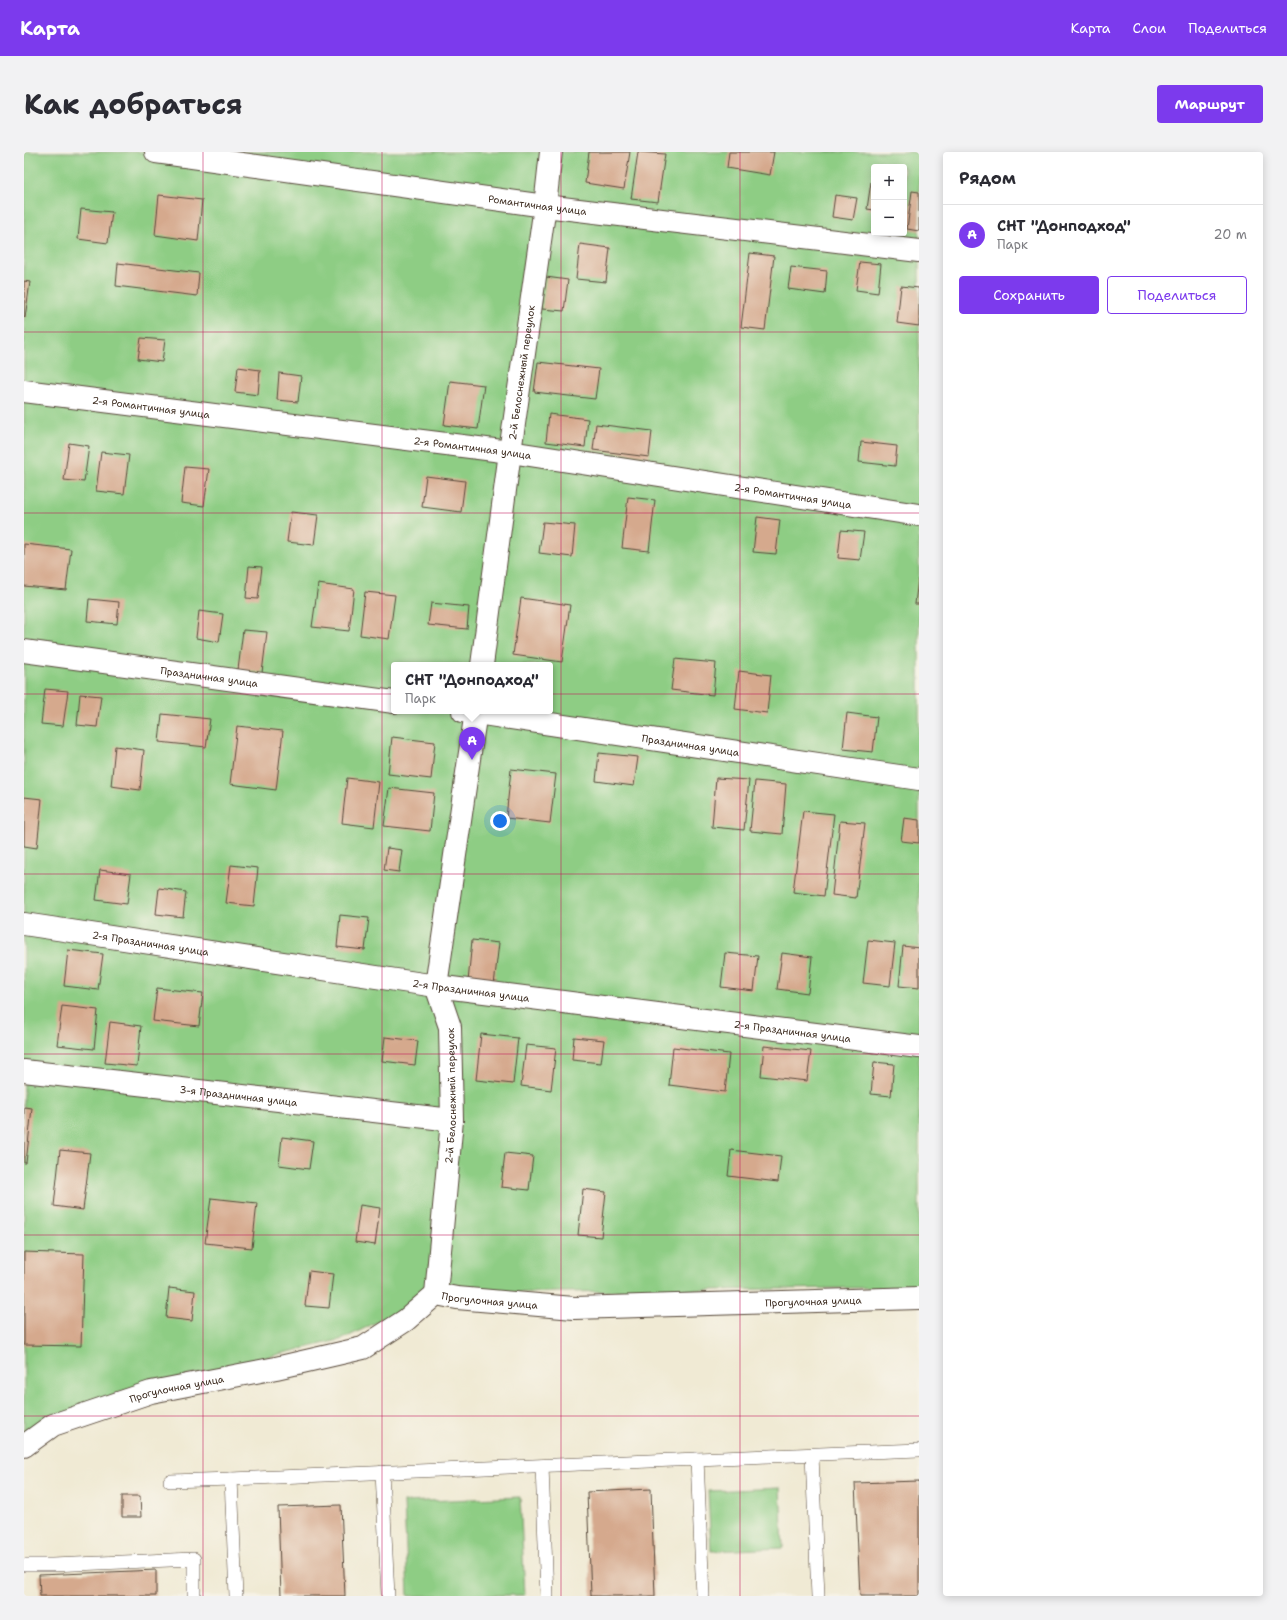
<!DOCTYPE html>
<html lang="ru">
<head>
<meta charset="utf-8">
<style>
  :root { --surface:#fff; --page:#f2f2f3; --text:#2b2b33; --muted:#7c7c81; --line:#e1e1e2; --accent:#7c3aed }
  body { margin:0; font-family:"Shantell Sans",sans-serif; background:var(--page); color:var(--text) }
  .controls { position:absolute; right:12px; top:12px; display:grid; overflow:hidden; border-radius:4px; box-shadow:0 2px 10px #0003 }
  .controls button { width:36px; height:36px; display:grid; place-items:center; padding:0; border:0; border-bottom:1px solid var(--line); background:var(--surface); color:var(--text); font:20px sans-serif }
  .you { position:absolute; left:476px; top:669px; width:14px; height:14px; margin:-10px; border:3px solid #fff; border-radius:50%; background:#1a73e8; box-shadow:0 0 0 6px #1a73e833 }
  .badge { display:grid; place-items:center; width:26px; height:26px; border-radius:50%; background:var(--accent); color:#fff; font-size:13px; font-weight:700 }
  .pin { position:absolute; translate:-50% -33px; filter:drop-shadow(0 1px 2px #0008) }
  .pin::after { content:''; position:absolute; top:21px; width:14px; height:12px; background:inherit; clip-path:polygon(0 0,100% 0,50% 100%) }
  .popup { position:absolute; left:367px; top:510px; width:162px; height:52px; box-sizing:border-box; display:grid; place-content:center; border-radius:4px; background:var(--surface); filter:drop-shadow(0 1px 3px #0005); font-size:13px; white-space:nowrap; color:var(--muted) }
  .popup b { font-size:15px; color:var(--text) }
  .popup::after { content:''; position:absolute; left:50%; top:100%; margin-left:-8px; border:8px solid transparent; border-top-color:var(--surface) }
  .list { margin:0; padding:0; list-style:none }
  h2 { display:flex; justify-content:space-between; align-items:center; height:52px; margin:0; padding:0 16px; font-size:17px }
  h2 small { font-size:13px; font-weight:400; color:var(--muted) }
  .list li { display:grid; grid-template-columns:26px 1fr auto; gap:12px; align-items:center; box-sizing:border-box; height:60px; padding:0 16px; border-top:1px solid var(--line) }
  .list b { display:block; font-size:15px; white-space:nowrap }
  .list p { margin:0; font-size:13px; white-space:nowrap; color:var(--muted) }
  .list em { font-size:13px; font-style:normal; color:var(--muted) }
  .actions { display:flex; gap:8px; padding:12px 16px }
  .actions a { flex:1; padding:9px 0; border:1px solid var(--accent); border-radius:4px; text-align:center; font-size:14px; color:var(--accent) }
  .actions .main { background:var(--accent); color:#fff }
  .map { position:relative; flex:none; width:895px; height:1444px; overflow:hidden; border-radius:4px }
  header { display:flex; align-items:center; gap:24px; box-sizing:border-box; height:56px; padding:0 20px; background:var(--accent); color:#fff }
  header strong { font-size:19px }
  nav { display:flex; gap:22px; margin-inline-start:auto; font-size:14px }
  .intro { display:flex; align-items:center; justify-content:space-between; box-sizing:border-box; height:96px; padding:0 24px }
  h1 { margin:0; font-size:28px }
  .button { padding:10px 18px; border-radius:4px; background:var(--accent); color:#fff; font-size:14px; font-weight:700 }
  main { display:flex; gap:24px; padding:0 24px }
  aside { flex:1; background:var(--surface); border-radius:4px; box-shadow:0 2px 10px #0003 }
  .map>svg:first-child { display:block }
  .green { fill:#8ecd84; stroke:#647c51; fill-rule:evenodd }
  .building { fill:#d5a98d }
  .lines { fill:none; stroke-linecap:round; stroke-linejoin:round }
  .lane-casing { stroke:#564739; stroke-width:14 }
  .street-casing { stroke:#564739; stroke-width:24 }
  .lane { stroke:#fff; stroke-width:13 }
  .street { stroke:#fff; stroke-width:22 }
  .grid { fill:none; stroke:#c2185b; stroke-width:1; stroke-opacity:0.55 }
  .labels { text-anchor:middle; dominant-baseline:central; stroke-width:3; stroke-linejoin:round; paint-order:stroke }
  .street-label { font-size:10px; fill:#3b2a1e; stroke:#f7f3e8 }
</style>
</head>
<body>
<header>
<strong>Карта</strong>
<nav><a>Карта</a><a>Слои</a><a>Поделиться</a></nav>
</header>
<div class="intro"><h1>Как добраться</h1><a class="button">Маршрут</a></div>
<main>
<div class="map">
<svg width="895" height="1444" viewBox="0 0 895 1444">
  <rect width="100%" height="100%" fill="#f7f3e8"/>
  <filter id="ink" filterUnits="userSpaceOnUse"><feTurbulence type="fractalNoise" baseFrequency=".025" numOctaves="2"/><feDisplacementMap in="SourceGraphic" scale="8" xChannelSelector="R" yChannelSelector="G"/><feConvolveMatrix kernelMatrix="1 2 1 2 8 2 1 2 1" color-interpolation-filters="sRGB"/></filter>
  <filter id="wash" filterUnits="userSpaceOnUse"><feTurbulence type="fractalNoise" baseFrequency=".012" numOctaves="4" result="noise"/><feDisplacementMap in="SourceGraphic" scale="16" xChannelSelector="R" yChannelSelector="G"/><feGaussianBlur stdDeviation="0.9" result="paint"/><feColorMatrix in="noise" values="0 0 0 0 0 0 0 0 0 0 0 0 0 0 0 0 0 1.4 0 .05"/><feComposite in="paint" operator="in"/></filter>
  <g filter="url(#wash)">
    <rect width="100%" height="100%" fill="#f0ead4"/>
    <g class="green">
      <path d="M0,0H895V1135L463,1141L424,1140L365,1164L319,1187L99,1239L0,1284ZM850,15H880V81H850ZM370,513H526V559H370Z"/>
      <polygon points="756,1336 759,1396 687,1399 684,1339"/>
      <polygon points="496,1345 501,1443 384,1444 380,1350"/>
    </g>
    <g id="blocks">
      <g class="building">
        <polygon points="565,0 606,0 600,37 561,31"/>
        <polygon points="614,0 641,2 634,50 607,47"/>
        <polygon points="705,0 750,0 746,23 703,16"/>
        <polygon points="847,30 850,30 850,58 843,57"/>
        <polygon points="888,39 895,40 895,79 883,77"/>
        <polygon points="135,43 178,48 174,89 131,83"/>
        <polygon points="811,43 833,46 829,68 808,65"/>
        <polygon points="57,57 88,60 84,91 54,87"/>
        <polygon points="556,92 586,96 582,130 552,127"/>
        <polygon points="726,101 750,104 741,178 717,175"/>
        <polygon points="836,110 857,112 854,141 832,138"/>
        <polygon points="94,111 175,121 173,144 92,134"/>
        <polygon points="767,115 803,119 801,142 764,137"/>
        <polygon points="522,125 544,128 540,159 518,157"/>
        <polygon points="0,129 6,130 1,166 0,165"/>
        <polygon points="877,134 895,136 895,174 873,171"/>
        <polygon points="117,186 141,188 138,210 114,207"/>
        <polygon points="514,210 575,217 571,247 510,240"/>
        <polygon points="214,215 236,218 234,243 211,240"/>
        <polygon points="255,221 277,224 274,250 253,248"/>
        <polygon points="426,229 460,233 454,277 420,273"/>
        <polygon points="525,262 564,267 561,295 522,290"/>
        <polygon points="572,272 628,279 625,305 569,298"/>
        <polygon points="837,290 873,294 871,314 835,310"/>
        <polygon points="45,291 65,294 60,330 40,328"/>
        <polygon points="77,300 105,303 100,342 72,339"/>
        <polygon points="161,315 185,317 180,354 157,351"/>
        <polygon points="402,324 441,329 437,360 398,355"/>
        <polygon points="604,345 631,348 625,399 598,396"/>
        <polygon points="267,360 294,363 290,393 263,390"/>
        <polygon points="733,365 756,368 752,402 729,400"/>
        <polygon points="519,370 551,373 548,405 515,401"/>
        <polygon points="817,378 840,380 836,408 814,406"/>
        <polygon points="0,392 47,397 42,438 0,434"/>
        <polygon points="225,414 238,415 234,447 222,446"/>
        <polygon points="894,427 895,427 895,452 891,452"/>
        <polygon points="294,432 330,437 325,479 288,475"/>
        <polygon points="341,440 371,443 365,487 336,483"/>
        <polygon points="497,446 546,453 538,510 489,503"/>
        <polygon points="65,447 95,450 93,472 63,469"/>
        <polygon points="407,451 445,455 443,477 404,473"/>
        <polygon points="175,459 199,462 195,490 172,486"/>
        <polygon points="219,478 243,480 238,521 214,518"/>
        <polygon points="651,507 692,511 689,543 647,538"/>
        <polygon points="715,519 747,523 743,561 711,557"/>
        <polygon points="21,537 44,539 39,574 17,572"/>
        <polygon points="56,542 77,544 73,575 53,573"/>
        <polygon points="823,561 853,565 849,600 819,597"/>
        <polygon points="138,562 186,567 182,595 135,590"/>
        <polygon points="213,574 259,579 252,638 206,632"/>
        <polygon points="368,585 411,590 407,627 364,622"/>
        <polygon points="91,594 120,598 116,638 87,634"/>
        <polygon points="575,601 614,605 610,634 572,629"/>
        <polygon points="487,617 532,622 526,671 482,666"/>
        <polygon points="323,626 355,630 350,675 318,671"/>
        <polygon points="692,626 725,628 720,678 688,675"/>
        <polygon points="731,629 762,632 758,682 726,679"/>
        <polygon points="365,636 410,641 406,679 360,674"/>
        <polygon points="0,645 18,647 13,696 0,694"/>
        <polygon points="779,659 810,662 800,744 769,740"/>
        <polygon points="880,666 895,668 895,691 877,689"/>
        <polygon points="816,669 841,671 832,746 808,743"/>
        <polygon points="363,696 378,698 375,720 360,718"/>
        <polygon points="207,713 234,716 230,754 202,751"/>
        <polygon points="76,718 107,722 103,752 72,748"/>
        <polygon points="135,736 162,740 159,765 132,762"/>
        <polygon points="316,763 345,766 341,798 313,795"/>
        <polygon points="448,788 475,791 470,833 444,830"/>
        <polygon points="844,788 871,791 866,834 839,831"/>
        <polygon points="879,794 895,796 895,836 875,834"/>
        <polygon points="44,798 79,802 74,838 40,834"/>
        <polygon points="701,801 734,804 730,839 697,835"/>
        <polygon points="758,801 788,805 784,841 753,837"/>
        <polygon points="133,836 179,841 175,874 129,869"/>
        <polygon points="38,854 74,858 70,897 33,893"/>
        <polygon points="86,870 117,874 113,914 81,911"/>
        <polygon points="457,882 494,886 489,932 452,928"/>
        <polygon points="361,885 394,889 391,913 358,909"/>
        <polygon points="550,885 580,888 577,911 548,908"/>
        <polygon points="502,893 532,896 527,938 497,934"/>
        <polygon points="740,894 787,899 783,929 737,924"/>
        <polygon points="649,895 705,902 701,940 645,933"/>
        <polygon points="850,910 870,912 867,944 847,942"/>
        <polygon points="0,955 8,956 2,1011 0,1011"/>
        <polygon points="258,985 289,989 285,1017 255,1013"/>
        <polygon points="36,998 66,1001 59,1058 30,1054"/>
        <polygon points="707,998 757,1004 754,1030 704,1024"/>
        <polygon points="481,1001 509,1004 505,1038 477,1035"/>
        <polygon points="559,1037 582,1040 577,1085 554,1083"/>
        <polygon points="187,1046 233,1051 228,1096 181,1091"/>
        <polygon points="336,1053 356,1056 351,1093 331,1090"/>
        <polygon points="0,1100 60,1102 57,1194 0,1193"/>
        <polygon points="285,1119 309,1122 305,1156 281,1154"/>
        <polygon points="145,1136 171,1139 168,1169 142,1166"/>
        <polygon points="895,1329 895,1444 836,1444 831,1331"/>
        <polygon points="627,1337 631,1444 567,1444 563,1340"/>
        <polygon points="98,1344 116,1344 117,1365 98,1365"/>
        <polygon points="317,1353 321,1444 257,1444 254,1355"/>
        <polygon points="132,1418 132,1444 16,1444 15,1423"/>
      </g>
    </g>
  </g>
  <g filter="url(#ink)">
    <use href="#blocks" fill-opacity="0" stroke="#564739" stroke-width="1"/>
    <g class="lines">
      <defs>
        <g id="lane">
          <polyline points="788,1303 794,1444"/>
          <polyline points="673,1307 895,1298"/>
          <polyline points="518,1314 523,1444"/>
          <polyline points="358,1320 364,1444"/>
          <polyline points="146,1329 207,1327"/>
          <polyline points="0,1413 28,1413 170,1407 170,1444"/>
          <polyline points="212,1444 207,1327 673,1307 679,1444"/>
        </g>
        <g id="street">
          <path id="s1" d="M132,0L521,54L895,99"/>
          <path id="s2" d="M0,239L486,300L895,363"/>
          <path id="s3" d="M0,499L370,550"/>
          <path id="s4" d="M458,513L486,300L521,54L527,0"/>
          <path id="s5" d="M439,559L895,627"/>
          <path id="s6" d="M0,772L412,834L895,895"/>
          <path id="s7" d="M0,919L428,968"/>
          <path id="s8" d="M412,1142L428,968L426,875L412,834L452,559"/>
          <path id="s9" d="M0,1294L29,1273L127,1240L252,1216L339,1196L382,1168L412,1142L433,1146L550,1156L895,1146"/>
        </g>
      </defs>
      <use href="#lane" class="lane-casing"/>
      <use href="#street" class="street-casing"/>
      <use href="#lane" class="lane"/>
      <use href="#street" class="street"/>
    </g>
  </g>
  <path class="grid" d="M179,0V1444M358,0V1444M537,0V1444M716,0V1444M0,180H895M0,361H895M0,542H895M0,722H895M0,902H895M0,1083H895M0,1264H895"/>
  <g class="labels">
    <g class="street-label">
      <text stroke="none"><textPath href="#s1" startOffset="385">Романтичная улица</textPath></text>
      <text stroke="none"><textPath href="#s4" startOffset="295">2-й Белоснежный переулок</textPath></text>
      <text stroke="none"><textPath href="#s2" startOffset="128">2-я Романтичная улица</textPath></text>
      <text stroke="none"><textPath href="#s2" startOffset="452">2-я Романтичная улица</textPath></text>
      <text stroke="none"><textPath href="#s2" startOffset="776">2-я Романтичная улица</textPath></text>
      <text stroke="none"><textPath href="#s3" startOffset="187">Праздничная улица</textPath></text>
      <text stroke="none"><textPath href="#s5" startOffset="230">Праздничная улица</textPath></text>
      <text stroke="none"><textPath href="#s6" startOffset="128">2-я Праздничная улица</textPath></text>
      <text stroke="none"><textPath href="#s6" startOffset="452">2-я Праздничная улица</textPath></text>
      <text stroke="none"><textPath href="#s6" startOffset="776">2-я Праздничная улица</textPath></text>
      <text stroke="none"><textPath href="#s7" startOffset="216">3-я Праздничная улица</textPath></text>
      <text stroke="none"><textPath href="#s8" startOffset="199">2-й Белоснежный переулок</textPath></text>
      <text stroke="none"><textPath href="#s9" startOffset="501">Прогулочная улица</textPath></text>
      <text stroke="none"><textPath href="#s9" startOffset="825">Прогулочная улица</textPath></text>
      <text stroke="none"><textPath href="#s9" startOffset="165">Прогулочная улица</textPath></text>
    </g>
  </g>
</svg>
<div class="controls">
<button>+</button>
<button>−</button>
</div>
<div class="you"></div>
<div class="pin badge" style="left:448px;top:608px">A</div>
<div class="popup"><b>СНТ &quot;Донподход&quot;</b>Парк</div>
</div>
<aside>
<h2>Рядом<small></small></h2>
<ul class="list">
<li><span class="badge">A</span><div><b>СНТ &quot;Донподход&quot;</b><p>Парк</p></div><em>20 m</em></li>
</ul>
<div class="actions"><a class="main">Сохранить</a><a>Поделиться</a></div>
</aside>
</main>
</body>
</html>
